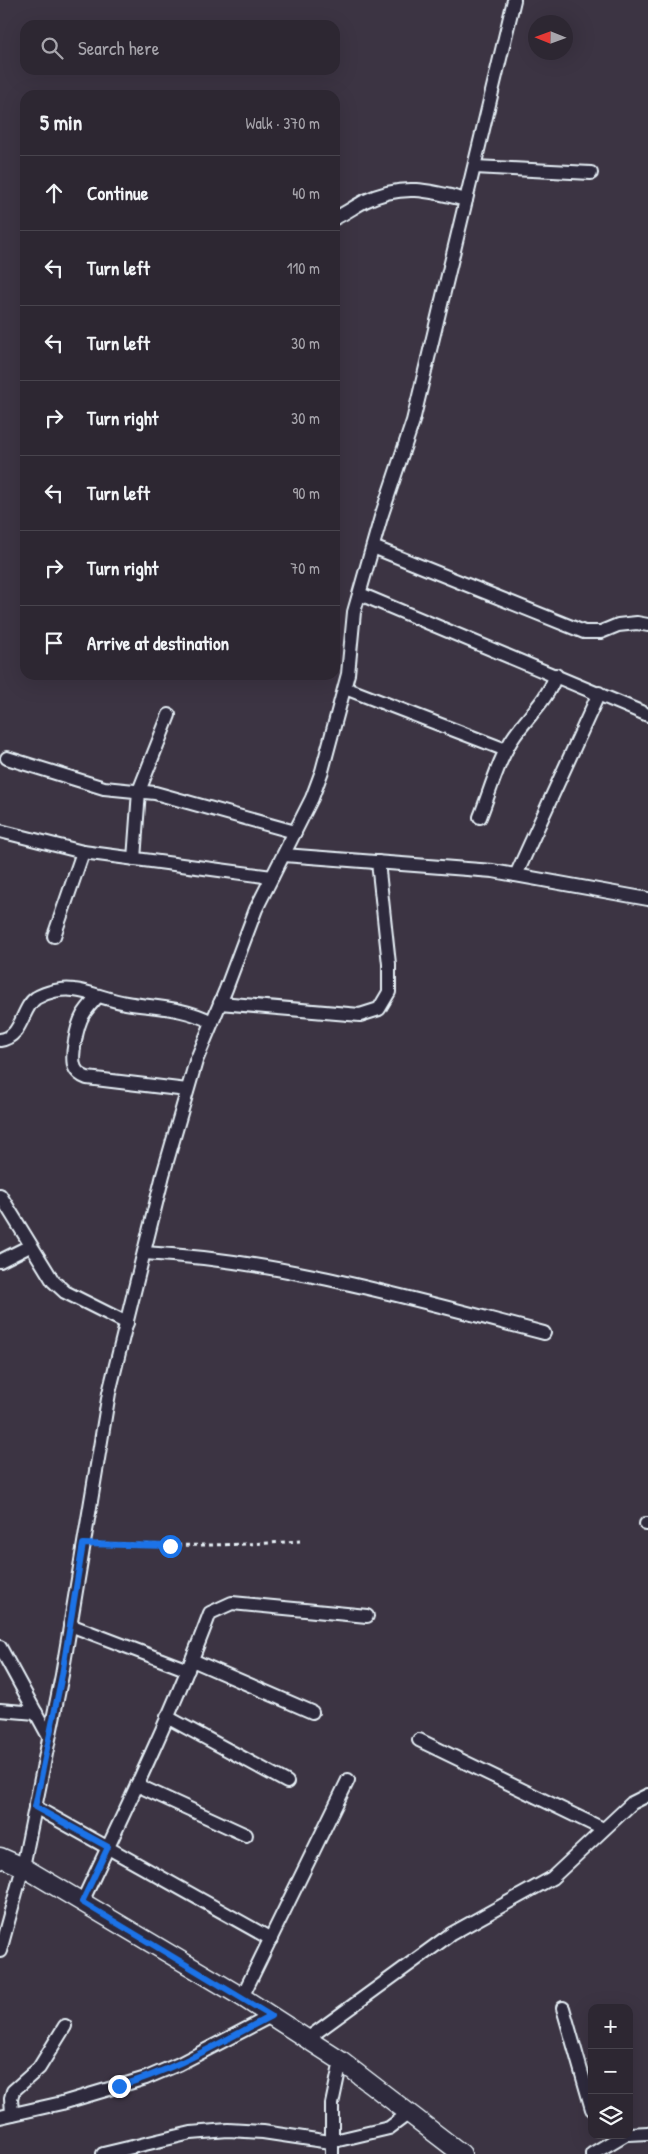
<!DOCTYPE html>
<html lang="en">
<head>
<meta charset="utf-8">
<style>
  :root { --surface:#2d2732; --page:#352f3a; --text:#f1f3f6; --muted:#a7a5ac; --line:#48444d }
  body { margin:0; font-family:"Patrick Hand",sans-serif; background:var(--page); color:var(--text) }
  .controls { position:absolute; right:15px; bottom:15px; display:grid; overflow:hidden; border-radius:10px; box-shadow:0 5px 20px #0002 }
  .controls button { width:45px; height:45px; display:grid; place-items:center; padding:0; border:0; border-bottom:1px solid var(--line); background:var(--surface); color:var(--text); font:25px sans-serif }
  .compass { position:absolute; left:528px; top:15px; width:45px; height:45px; border-radius:50%; background:var(--surface); box-shadow:0 5px 20px #0002; rotate:271deg }
  .stop { position:absolute; width:15px; height:15px; margin:-11px; border:4px solid #1a73e8; border-radius:50%; background:#fff }
  .stop.end { background:#1a73e8; border-color:#fff; box-shadow:0 1px 5px #0008 }
  .list { margin:0; padding:0; list-style:none }
  h2 { display:flex; justify-content:space-between; align-items:center; height:65px; margin:0; padding:0 20px; font-size:21px }
  h2 small { font-size:16px; font-weight:400; color:var(--muted) }
  .list li { display:grid; grid-template-columns:32px 1fr auto; gap:15px; align-items:center; box-sizing:border-box; height:75px; padding:0 20px; border-top:1px solid var(--line) }
  .list b { display:block; font-size:19px; white-space:nowrap }
  .list em { font-size:16px; font-style:normal; color:var(--muted) }
  .icon { flex:none; width:28px; height:28px; fill:none; stroke:currentColor; stroke-width:2; stroke-linecap:round; stroke-linejoin:round }
  .map { position:relative; flex:none; width:648px; height:2154px; overflow:hidden }
  .search { position:absolute; background:var(--surface); box-shadow:0 5px 20px #0002; left:20px; top:20px; width:320px; height:55px; display:flex; align-items:center; gap:12px; box-sizing:border-box; padding:0 18px; border-radius:15px; color:var(--muted); font-size:19px }
  .panel { position:absolute; background:var(--surface); box-shadow:0 5px 20px #0002; left:20px; top:90px; width:320px; height:590px; border-radius:15px }
  .map>svg:first-child { display:block }
  .lines { fill:none; stroke-linecap:round; stroke-linejoin:round }
  .street-casing { stroke:#e8f1f8; stroke-width:16 }
  .secondary-casing { stroke:#e8f1f8; stroke-width:21 }
  .path { stroke:#e8f1f8; stroke-width:3; stroke-dasharray:4 4; stroke-linecap:butt }
  .street { stroke:#2f2a3d; stroke-width:12 }
  .secondary { stroke:#2f2a3d; stroke-width:18 }
  .route { stroke:#1a73e8; stroke-width:6 }
</style>
</head>
<body>
<div class="map">
<svg width="648" height="2154" viewBox="0 0 648 2154">
  <rect width="100%" height="100%" fill="#3c3443"/>
  <filter id="ink" filterUnits="userSpaceOnUse"><feTurbulence type="fractalNoise" baseFrequency=".02" numOctaves="2"/><feDisplacementMap in="SourceGraphic" scale="10" xChannelSelector="R" yChannelSelector="G"/><feConvolveMatrix kernelMatrix="1 2 1 2 8 2 1 2 1" color-interpolation-filters="sRGB"/></filter>
  <g filter="url(#ink)">
    <g class="lines">
      <defs>
        <g id="street">
          <polyline points="475,167 591,173"/>
          <path d="M335,218C346,213 355,206 365,201C402,183 429,190 466,200"/>
          <polyline points="373,547 584,632 601,632 618,625 637,623 648,625"/>
          <polyline points="360,594 648,715"/>
          <polyline points="345,688 506,750"/>
          <polyline points="7,758 104,788 155,793 295,832"/>
          <path d="M480,817C490,792 499,757 515,735C530,714 547,700 556,675"/>
          <polyline points="0,831 83,852 272,877"/>
          <polyline points="284,855 493,871 648,899"/>
          <polyline points="134,859 139,791 169,715"/>
          <polyline points="516,875 599,693"/>
          <polyline points="54,936 83,852"/>
          <path d="M98,996C93,1002 87,1008 83,1015C77,1025 70,1058 75,1068C77,1073 82,1076 87,1078L187,1090"/>
          <polyline points="220,1003 360,1015 379,1009 389,992 389,964 378,862"/>
          <path d="M0,1040C23,1037 21,1008 36,998C46,992 62,988 74,990C91,992 108,1000 126,1003C157,1008 183,1007 212,1022"/>
          <polyline points="0,1195 53,1281 65,1292 127,1323"/>
          <path d="M144,1253C280,1260 412,1299 544,1333"/>
          <polyline points="0,1261 30,1246"/>
          <polyline points="646,1524 648,1524"/>
          <polyline points="70,1625 188,1670"/>
          <polyline points="0,1647 49,1737"/>
          <polyline points="192,1660 312,1712"/>
          <polyline points="0,1710 36,1713"/>
          <polyline points="167,1717 287,1782"/>
          <polyline points="419,1740 603,1829"/>
          <polyline points="137,1785 246,1835"/>
          <polyline points="35,1807 271,1939"/>
          <path d="M82,1902C127,1807 173,1712 210,1613L232,1603L367,1616"/>
          <polyline points="0,1951 23,1867 62,1675 109,1393 163,1175 196,1061 226,989 256,909 312,798 322,771 348,674 354,612 381,517 413,421 514,0"/>
          <polyline points="242,1997 348,1780"/>
          <polyline points="563,2008 592,2109"/>
          <polyline points="307,2039 451,1934 552,1878 632,1803 648,1795"/>
          <polyline points="12,2114 11,2098 13,2091 39,2068 65,2026"/>
          <polyline points="0,2117 62,2103 146,2078 179,2064 271,2016"/>
          <polyline points="629,2134 648,2133"/>
          <polyline points="103,2154 191,2133 228,2130 263,2132 330,2142 389,2128 409,2113"/>
          <polyline points="332,2154 332,2104 341,2061"/>
          <polyline points="592,2154 624,2135"/>
        </g>
        <polyline id="secondary" points="0,1857 23,1867 242,1997 341,2061 462,2154"/>
      </defs>
      <use href="#street" class="street-casing"/>
      <use href="#secondary" class="secondary-casing"/>
      <path class="path" d="M97,1544C165,1546 232,1546 300,1541"/>
      <use href="#street" class="street"/>
      <use href="#secondary" class="secondary"/>
    </g>
  </g>
  <g class="lines" filter="url(#ink)">
    <path class="route" d="M119,2086C173,2071 221,2042 271,2016L82,1902L108,1847L35,1807L62,1675L83,1544L170,1546"/>
  </g>
</svg>
<div class="controls">
<button>+</button>
<button>−</button>
<button><svg class="icon" aria-label="layers" viewBox="0 0 24 24"><path d="M12 4l9 5-9 5-9-5zM3 14l9 5 9-5"/></svg></button>
</div>
<svg class="compass" viewBox="-18 -18 36 36"><path d="M0-13l5 13h-10z" fill="#e53935"/><path d="M0 13l5-13h-10z" fill="#a7a5ac"/></svg>
<div class="stop" style="left:170px;top:1546px"></div>
<div class="stop end" style="left:119px;top:2086px"></div>
<div class="search"><svg class="icon" aria-label="search" viewBox="0 0 24 24"><circle cx="10" cy="10" r="6"/><path d="M15 15l6 6"/></svg>Search here</div>
<section class="panel">
<h2>5 min<small>Walk · 370 m</small></h2>
<ul class="list">
<li><svg class="icon" aria-label="ahead" viewBox="0 0 24 24"><path d="M12 20V5M6 11l6-6 6 6"/></svg><div><b>Continue</b></div><em>40 m</em></li>
<li><svg class="icon" aria-label="left" viewBox="0 0 24 24"><path d="M17 20v-9H6M10 6l-5 5 5 5"/></svg><div><b>Turn left</b></div><em>110 m</em></li>
<li><svg class="icon" aria-label="left" viewBox="0 0 24 24"><path d="M17 20v-9H6M10 6l-5 5 5 5"/></svg><div><b>Turn left</b></div><em>30 m</em></li>
<li><svg class="icon" aria-label="right" viewBox="0 0 24 24"><path d="M7 20v-9h11M14 6l5 5-5 5"/></svg><div><b>Turn right</b></div><em>30 m</em></li>
<li><svg class="icon" aria-label="left" viewBox="0 0 24 24"><path d="M17 20v-9H6M10 6l-5 5 5 5"/></svg><div><b>Turn left</b></div><em>90 m</em></li>
<li><svg class="icon" aria-label="right" viewBox="0 0 24 24"><path d="M7 20v-9h11M14 6l5 5-5 5"/></svg><div><b>Turn right</b></div><em>70 m</em></li>
<li><svg class="icon" aria-label="arrive" viewBox="0 0 24 24"><path d="M6 21V4h12l-3 4 3 4H6"/></svg><div><b>Arrive at destination</b></div></li>
</ul>
</section>
</div>
</body>
</html>
